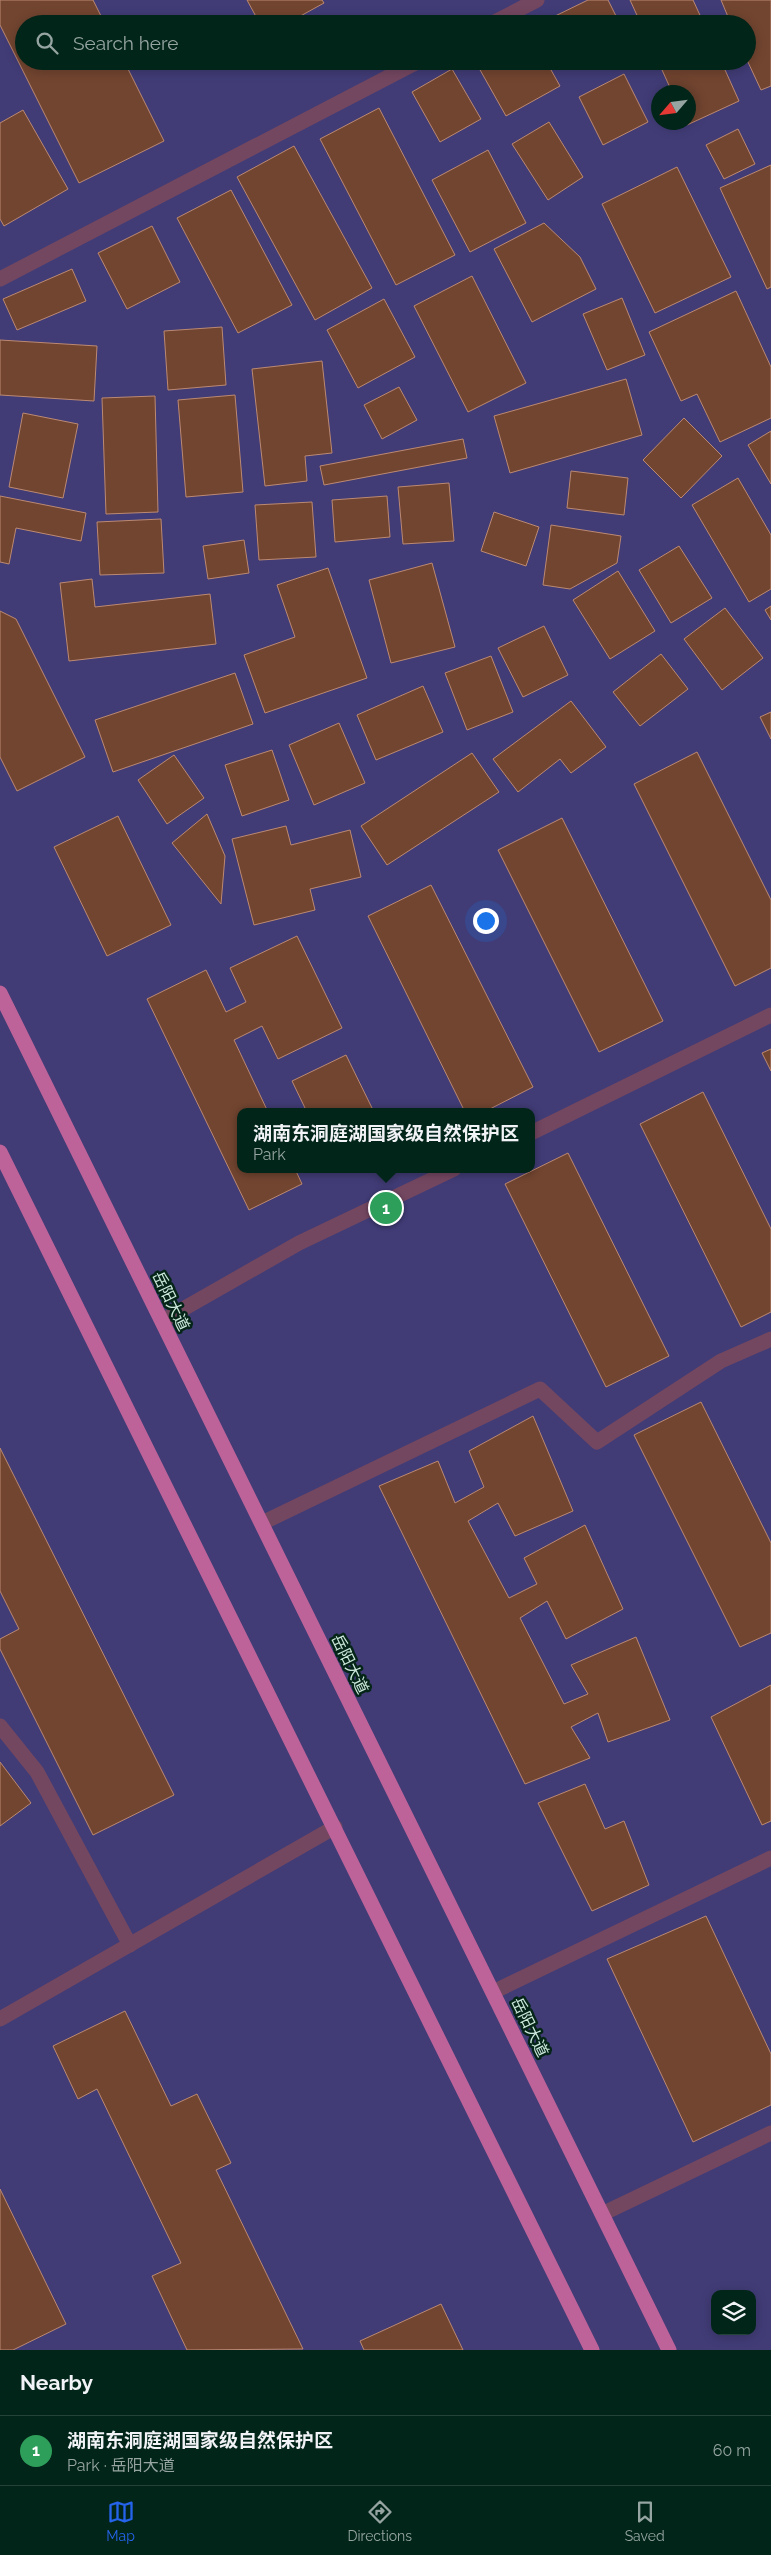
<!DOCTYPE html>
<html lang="en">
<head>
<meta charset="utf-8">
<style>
  :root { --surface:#022519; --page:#0c2d22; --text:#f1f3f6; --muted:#96a5a2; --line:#234238; --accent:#2563eb }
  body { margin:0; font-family:Raleway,"Noto Sans SC",sans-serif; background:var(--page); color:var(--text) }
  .controls { position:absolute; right:15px; bottom:15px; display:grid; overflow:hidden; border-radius:10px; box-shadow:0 2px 12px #0003 }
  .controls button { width:45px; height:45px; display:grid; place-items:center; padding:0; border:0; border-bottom:1px solid var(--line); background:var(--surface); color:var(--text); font:25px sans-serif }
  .compass { position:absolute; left:651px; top:85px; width:45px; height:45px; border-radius:50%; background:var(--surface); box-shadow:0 2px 12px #0003; rotate:242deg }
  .you { position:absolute; left:485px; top:920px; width:18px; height:18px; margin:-12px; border:4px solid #fff; border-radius:50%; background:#1a73e8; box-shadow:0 0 0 8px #1a73e833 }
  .badge { display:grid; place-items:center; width:32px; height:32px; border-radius:50%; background:var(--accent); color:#fff; font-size:16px; font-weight:700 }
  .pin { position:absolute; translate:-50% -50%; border:2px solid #fff; box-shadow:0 1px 5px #0006 }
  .popup { position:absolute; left:237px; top:1108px; width:298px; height:65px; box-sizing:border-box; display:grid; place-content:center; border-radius:10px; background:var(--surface); filter:drop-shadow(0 1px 4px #0005); font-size:16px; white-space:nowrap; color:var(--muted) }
  .popup b { font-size:19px; color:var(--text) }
  .popup::after { content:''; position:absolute; left:50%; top:100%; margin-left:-10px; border:10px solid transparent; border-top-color:var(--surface) }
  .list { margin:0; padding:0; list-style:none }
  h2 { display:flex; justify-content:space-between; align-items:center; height:65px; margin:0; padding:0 20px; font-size:21px }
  h2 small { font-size:16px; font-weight:400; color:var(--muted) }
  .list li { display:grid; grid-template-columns:32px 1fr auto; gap:15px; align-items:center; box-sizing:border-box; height:70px; padding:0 20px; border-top:1px solid var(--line) }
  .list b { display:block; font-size:19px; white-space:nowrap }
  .list p { margin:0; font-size:16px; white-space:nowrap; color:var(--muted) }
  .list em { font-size:16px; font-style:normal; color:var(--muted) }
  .icon { flex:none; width:28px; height:28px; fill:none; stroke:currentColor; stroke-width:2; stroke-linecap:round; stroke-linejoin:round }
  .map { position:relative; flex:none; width:771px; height:2350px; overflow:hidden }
  .search { position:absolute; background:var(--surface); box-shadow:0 2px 12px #0003; left:15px; right:15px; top:15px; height:55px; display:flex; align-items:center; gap:12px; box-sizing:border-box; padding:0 18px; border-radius:28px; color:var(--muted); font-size:19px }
  .sheet { height:135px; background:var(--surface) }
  nav { display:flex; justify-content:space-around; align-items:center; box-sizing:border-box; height:70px; border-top:1px solid var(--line); background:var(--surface); font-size:14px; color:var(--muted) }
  nav a { display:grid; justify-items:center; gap:2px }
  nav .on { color:var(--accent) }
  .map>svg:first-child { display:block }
  .green { fill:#413c76; fill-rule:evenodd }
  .building { fill:#724530; stroke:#bc8972 }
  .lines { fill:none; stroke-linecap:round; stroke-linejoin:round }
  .minor { stroke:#744761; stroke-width:15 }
  .major { stroke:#be6399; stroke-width:15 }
  .labels { text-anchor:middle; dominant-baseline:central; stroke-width:5; stroke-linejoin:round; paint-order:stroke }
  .street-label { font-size:16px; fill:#cdeadc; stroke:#062519 }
</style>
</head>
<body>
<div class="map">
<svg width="771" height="2350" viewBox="0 0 771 2350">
  <rect width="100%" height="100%" fill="#023121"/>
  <path class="green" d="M0,0H771V2350H0ZM24,24H747V61H24ZM658,92H688V122H658ZM241,1112H531V1169H241ZM715,2294H752V2331H715Z"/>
  <g class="building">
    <polygon points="0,0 93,0 105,24 24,24 24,61 124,61 164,141 79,183 0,25"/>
    <polygon points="247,0 322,0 324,3 286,24 260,24"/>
    <polygon points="588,0 608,0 620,24 553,24 551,18"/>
    <polygon points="630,0 693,0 704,24 641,24"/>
    <polygon points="721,0 771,0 771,86 761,90 747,60 747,24 731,24"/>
    <polygon points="475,61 546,61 560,86 506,116"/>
    <polygon points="572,61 589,61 575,68"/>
    <polygon points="658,61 721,61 739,101 687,125 688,92 672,92"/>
    <polygon points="452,69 481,119 440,142 412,92"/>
    <polygon points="624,74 648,122 603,145 579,97"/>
    <polygon points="379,108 455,255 396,285 320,139"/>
    <polygon points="23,110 68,189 4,226 0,219 0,123"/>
    <polygon points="549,122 583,177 548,200 512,144"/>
    <polygon points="738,129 755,164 724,179 706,145"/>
    <polygon points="294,146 372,288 315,320 237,177"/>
    <polygon points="488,150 526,223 470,252 432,180"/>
    <polygon points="771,165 771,287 767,289 720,188"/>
    <polygon points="677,167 731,277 655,313 602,204"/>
    <polygon points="231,190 292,305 238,333 177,218"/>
    <polygon points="544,223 580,257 596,289 532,322 494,249"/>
    <polygon points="152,226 180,282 127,309 98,253"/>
    <polygon points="72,269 86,301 17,330 3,299"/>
    <polygon points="472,276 526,383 468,412 414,306"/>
    <polygon points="736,291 771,367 771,418 720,442 697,394 681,401 649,332"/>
    <polygon points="622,298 645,355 607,370 583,314"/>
    <polygon points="384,299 415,357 358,388 327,330"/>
    <polygon points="222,327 226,385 168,390 164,331"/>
    <polygon points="0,340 97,346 94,401 0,395"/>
    <polygon points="322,361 332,453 305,456 307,481 265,486 252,369"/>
    <polygon points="626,379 642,435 510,473 494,416"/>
    <polygon points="399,387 417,420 382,439 364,405"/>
    <polygon points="235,395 243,492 186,497 178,400"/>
    <polygon points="155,396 158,512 106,514 102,398"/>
    <polygon points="23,413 78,424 63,498 9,487"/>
    <polygon points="684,418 722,456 681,498 643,460"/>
    <polygon points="771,431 771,484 748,445"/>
    <polygon points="463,439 467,458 324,485 320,466"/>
    <polygon points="571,471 628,478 624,515 567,508"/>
    <polygon points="738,478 771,535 771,589 749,602 692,505"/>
    <polygon points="449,483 454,541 403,544 398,487"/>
    <polygon points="0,496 86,513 81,541 16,528 9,564 0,562"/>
    <polygon points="387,496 390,537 335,542 332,500"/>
    <polygon points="312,502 316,557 259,560 255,505"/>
    <polygon points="494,512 539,527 526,566 481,551"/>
    <polygon points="161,519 164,573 100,575 97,522"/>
    <polygon points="551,525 621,536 617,563 570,589 543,585"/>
    <polygon points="244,540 249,573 208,579 203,546"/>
    <polygon points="679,546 712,598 671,623 639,570"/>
    <polygon points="432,563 455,647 391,663 369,580"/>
    <polygon points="328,568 367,678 265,713 244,655 295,637 277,585"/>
    <polygon points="618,571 655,631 610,659 573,600"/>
    <polygon points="92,579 95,607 210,594 216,644 69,661 60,583"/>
    <polygon points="771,606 771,620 765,610"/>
    <polygon points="725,608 763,658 722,690 684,639"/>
    <polygon points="0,611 16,619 85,757 17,791 0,757"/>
    <polygon points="544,626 568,675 523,697 498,648"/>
    <polygon points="661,654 688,689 640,726 613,692"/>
    <polygon points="491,656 513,712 467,730 445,673"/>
    <polygon points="235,673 253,724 113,772 95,720"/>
    <polygon points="423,686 443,732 376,760 357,715"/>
    <polygon points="571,701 606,747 571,773 560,759 518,792 493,759"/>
    <polygon points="771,712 771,739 760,717"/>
    <polygon points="339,723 365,783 314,805 289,745"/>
    <polygon points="272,750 289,800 242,816 225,765"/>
    <polygon points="697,752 771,900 771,968 735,986 634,784"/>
    <polygon points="472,753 499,792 387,865 361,826"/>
    <polygon points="174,755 204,798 167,824 138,780"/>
    <polygon points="207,814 225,856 221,904 172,843"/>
    <polygon points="118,816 171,925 107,956 54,847"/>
    <polygon points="562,818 663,1021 599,1052 498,850"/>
    <polygon points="286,826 291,845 350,830 361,877 310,889 315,910 254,925 232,839"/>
    <polygon points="431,885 533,1087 484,1112 465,1112 368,916"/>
    <polygon points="297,936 342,1028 278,1059 262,1026 234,1040 268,1112 241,1112 241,1169 295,1169 302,1184 249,1210 147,999 206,970 226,1012 246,1002 230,968"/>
    <polygon points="771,1049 771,1071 762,1053"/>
    <polygon points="346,1055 374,1112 298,1112 305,1108 292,1081"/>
    <polygon points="703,1092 771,1229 771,1312 741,1327 640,1124"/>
    <polygon points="568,1153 669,1356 606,1387 505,1184"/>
    <polygon points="701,1402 771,1543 771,1633 740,1647 634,1435"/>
    <polygon points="533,1416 573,1511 515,1536 498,1503 468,1521 509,1598 537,1584 524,1558 585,1525 623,1609 566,1639 547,1601 520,1618 564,1704 588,1694 571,1665 636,1637 670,1720 608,1742 598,1713 571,1727 590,1758 525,1784 379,1486 438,1461 455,1503 484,1487 469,1451"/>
    <polygon points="0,1448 174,1795 93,1835 0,1649 0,1639 19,1629 0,1591"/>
    <polygon points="771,1685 771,1821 762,1825 711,1717"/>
    <polygon points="0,1762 31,1803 0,1826"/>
    <polygon points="585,1784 605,1829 624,1821 649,1885 592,1911 538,1803"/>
    <polygon points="706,1916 771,2054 771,2105 693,2142 607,1959"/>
    <polygon points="125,2011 171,2106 197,2094 231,2163 216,2170 303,2349 187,2350 152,2276 181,2263 97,2089 78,2099 53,2046"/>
    <polygon points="0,2189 66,2324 13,2350 0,2350"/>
    <polygon points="441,2304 463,2350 364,2350 360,2341"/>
  </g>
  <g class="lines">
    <g class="minor">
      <polyline points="491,24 537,0"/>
      <polyline points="0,279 419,61"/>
      <polyline points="531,1133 771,1015"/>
      <polyline points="162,1321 299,1243 454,1169"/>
      <polyline points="262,1523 540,1389 597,1442 721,1361 771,1339"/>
      <polyline points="0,1726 37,1772 130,1945"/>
      <polyline points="493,1992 771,1858"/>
      <polyline points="0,2019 335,1827"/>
      <polyline points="602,2214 771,2133"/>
    </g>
    <g class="major">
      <polyline points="0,993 669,2350"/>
      <polyline points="0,1152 592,2350"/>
    </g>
  </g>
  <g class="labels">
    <g class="street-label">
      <text transform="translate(171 1301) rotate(64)">岳阳大道</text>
      <text transform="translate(350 1664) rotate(64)">岳阳大道</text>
      <text transform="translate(530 2027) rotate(64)">岳阳大道</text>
    </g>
  </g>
</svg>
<div class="controls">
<button><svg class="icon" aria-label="layers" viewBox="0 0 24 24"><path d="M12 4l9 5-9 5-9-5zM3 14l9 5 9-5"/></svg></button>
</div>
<svg class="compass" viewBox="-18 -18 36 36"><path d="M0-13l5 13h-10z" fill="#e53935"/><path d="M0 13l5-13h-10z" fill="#96a5a2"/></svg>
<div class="you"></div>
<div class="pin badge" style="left:386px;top:1208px;background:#2e9e5b">1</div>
<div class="popup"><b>湖南东洞庭湖国家级自然保护区</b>Park</div>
<div class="search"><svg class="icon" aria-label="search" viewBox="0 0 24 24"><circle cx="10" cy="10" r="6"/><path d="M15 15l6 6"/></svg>Search here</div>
</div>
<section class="sheet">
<h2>Nearby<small></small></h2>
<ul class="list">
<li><span class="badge" style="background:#2e9e5b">1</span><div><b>湖南东洞庭湖国家级自然保护区</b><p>Park · 岳阳大道</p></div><em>60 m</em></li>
</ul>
</section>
<nav>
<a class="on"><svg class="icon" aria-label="map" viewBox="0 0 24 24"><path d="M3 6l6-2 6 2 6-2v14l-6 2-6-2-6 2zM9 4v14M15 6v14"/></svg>Map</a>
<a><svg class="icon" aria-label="directions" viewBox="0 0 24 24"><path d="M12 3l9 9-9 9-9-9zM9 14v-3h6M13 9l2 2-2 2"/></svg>Directions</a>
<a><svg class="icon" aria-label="saved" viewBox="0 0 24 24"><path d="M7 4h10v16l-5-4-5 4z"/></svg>Saved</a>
</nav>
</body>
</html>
